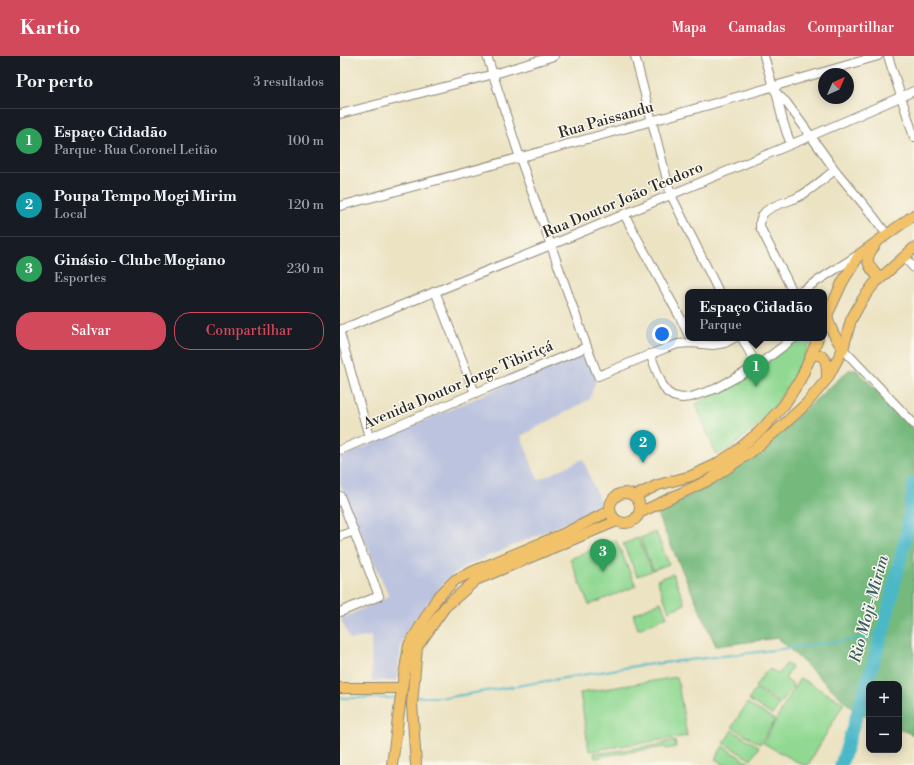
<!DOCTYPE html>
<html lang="pt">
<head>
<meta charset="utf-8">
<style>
  :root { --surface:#171b24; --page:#20242c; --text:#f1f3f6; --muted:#9ea1a6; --line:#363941; --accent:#d1495b }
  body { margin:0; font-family:"Libre Bodoni",serif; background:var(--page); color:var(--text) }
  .controls { position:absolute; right:12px; bottom:12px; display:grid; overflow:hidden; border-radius:8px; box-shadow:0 2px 10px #0003 }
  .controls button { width:36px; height:36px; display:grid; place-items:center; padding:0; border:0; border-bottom:1px solid var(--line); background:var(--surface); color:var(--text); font:20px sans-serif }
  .compass { position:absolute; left:478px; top:12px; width:36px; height:36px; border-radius:50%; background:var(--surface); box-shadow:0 2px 10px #0003; rotate:45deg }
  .you { position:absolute; left:322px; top:278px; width:14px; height:14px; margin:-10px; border:3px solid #fff; border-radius:50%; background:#1a73e8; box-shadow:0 0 0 6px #1a73e833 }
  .badge { display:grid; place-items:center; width:26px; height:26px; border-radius:50%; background:var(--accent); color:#fff; font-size:13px; font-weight:700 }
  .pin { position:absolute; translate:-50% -33px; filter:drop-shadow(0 1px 2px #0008) }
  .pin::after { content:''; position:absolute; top:21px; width:14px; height:12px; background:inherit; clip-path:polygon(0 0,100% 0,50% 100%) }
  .popup { position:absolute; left:345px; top:233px; width:142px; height:52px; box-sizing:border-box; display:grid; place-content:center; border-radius:8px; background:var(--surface); filter:drop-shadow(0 1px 3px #0005); font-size:13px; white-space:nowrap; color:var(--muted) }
  .popup b { font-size:15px; color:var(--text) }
  .popup::after { content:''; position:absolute; left:50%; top:100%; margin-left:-8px; border:8px solid transparent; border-top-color:var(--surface) }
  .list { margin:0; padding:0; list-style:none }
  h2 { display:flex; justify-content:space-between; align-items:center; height:52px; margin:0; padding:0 16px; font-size:17px }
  h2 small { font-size:13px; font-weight:400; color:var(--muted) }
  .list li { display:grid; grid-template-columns:26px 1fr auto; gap:12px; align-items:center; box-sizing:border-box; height:64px; padding:0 16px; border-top:1px solid var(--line) }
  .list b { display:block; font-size:15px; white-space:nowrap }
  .list p { margin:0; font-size:13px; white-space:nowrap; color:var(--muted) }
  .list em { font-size:13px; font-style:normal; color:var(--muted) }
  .actions { display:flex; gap:8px; padding:12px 16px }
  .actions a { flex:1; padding:9px 0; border:1px solid var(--accent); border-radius:16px; text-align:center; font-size:14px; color:var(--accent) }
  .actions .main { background:var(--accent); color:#fff }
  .map { position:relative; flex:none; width:574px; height:709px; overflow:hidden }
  header { display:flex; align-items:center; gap:24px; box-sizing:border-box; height:56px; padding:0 20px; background:var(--accent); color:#fff }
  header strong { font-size:19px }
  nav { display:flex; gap:22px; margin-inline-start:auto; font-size:14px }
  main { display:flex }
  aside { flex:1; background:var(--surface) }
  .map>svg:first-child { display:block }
  .industrial { fill:#bbc3de }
  .green { fill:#91d993; stroke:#5e825f }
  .forest { fill:#74b97d; stroke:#507254 }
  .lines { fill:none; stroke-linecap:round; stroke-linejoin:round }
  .stream { stroke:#4cb8c8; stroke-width:2 }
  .river { stroke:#4cb8c8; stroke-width:13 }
  .minor-casing { stroke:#8c8777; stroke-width:10 }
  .major-casing { stroke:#8c8777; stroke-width:12 }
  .minor { stroke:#fff; stroke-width:8 }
  .major { stroke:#f2c26a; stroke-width:10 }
  .labels { text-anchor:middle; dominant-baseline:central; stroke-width:3; stroke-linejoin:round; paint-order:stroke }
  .street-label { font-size:15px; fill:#2b2b2b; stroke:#fbf7ec }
  .water-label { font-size:16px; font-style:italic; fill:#375c62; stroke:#fbf7ec }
</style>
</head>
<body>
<header>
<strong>Kartio</strong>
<nav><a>Mapa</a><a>Camadas</a><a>Compartilhar</a></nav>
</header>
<main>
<aside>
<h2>Por perto<small>3 resultados</small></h2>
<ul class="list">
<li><span class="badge" style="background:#2e9e5b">1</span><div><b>Espaço Cidadão</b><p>Parque · Rua Coronel Leitão</p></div><em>100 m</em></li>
<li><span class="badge" style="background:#0f9aa8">2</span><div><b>Poupa Tempo Mogi Mirim</b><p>Local</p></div><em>120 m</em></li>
<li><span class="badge" style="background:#2e9e5b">3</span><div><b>Ginásio - Clube Mogiano</b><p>Esportes</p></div><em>230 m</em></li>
</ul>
<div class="actions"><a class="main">Salvar</a><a>Compartilhar</a></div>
</aside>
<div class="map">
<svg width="574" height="709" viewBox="0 0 574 709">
  <rect width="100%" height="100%" fill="#fbf7ec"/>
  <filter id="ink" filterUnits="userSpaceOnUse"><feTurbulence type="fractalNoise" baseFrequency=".025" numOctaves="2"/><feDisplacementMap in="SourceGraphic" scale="8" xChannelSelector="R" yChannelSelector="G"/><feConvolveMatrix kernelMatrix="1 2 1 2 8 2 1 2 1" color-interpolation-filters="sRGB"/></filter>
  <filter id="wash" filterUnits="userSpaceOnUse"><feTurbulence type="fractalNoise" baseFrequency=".012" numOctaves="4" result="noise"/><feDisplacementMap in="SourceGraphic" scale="16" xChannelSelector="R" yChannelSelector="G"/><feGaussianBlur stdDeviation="0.9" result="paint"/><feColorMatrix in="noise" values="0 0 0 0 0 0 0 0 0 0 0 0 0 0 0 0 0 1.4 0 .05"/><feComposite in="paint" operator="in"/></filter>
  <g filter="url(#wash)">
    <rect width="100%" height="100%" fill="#ece3c3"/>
    <polygon class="industrial" points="245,294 256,323 250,343 181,380 198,424 243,403 262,451 128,509 106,524 69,571 61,588 57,625 32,625 31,580 10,584 1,563 49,540 0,428 0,402"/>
    <g class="green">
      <polygon points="460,282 472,282 458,315 434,351 413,374 389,393 376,399 356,348 416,315"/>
      <polygon points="316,476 329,508 313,514 300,482"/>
      <polygon points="298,482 312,515 297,520 283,488"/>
      <polygon points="276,484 296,530 249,549 230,503"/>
      <polygon points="333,518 345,548 329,555 317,524"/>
      <polygon points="321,546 327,561 298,573 293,558"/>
      <polygon points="446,608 452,611 445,622 450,626 453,629 451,633 441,648 415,631 425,616 428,614 432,614 439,618"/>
      <polygon points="337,621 347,680 249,695 240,637"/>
      <polygon points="460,622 504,647 468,709 463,709 423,687"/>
      <polygon points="415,633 439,649 432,659 409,644"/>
      <polygon points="407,647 435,664 420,688 392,671"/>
      <polygon points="392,674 419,691 411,704 384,687"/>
      <polygon points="335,685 336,691 326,693 325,691 262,700 262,701 255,702 254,697 261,696 261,697 324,688 325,686"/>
      <polygon points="383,690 409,707 408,709 385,709 375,703"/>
    </g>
    <polygon class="forest" points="509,314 517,314 574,374 574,679 559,673 559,628 529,628 529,661 517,657 438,582 376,590 316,456 378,425 432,383"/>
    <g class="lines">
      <g class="stream">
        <polyline points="75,641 110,641 296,610 418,596 509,584 528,582 544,572"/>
        <polyline points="0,642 57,642"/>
      </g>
      <polyline class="river" points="501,709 544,572 567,475 574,427"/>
    </g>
  </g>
  <g filter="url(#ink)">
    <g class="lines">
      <defs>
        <g id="minor">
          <polyline points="147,0 180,102 247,291 258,320 326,292 338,288 351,287 373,289 385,287 394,282"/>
          <polyline points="295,0 331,139 379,236"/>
          <polyline points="424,0 433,31 437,38 446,46 460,65 495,114 534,161 547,179"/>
          <polyline points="548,0 574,81"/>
          <path d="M437,38C440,56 444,72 451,88"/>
          <polyline points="0,58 154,18 214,0"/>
          <path d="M0,150C180,102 359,53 538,0"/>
          <polyline points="284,158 341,263 348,278"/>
          <polyline points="564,201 574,212"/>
          <polyline points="95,235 135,337"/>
          <path d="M453,236L420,171C420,166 420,161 424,157C432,148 450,146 460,140C473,133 483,123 495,114"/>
          <polyline points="460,236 518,199"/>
          <polyline points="0,274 211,189 471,80 574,35"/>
          <polyline points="0,277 29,381"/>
          <polyline points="402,282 417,310"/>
          <polyline points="503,293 574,368"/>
          <polyline points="310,298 322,328 327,336 333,340 342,342 351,341 375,333 417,310 454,282"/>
          <polyline points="0,394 135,337 247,291"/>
          <polyline points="0,440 39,540 0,556"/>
          <polyline points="0,480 14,475"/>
        </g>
        <g id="major">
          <path d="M534,191C522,204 530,212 540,223"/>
          <path d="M487,258C489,272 495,281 503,293"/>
          <polyline points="484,266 503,225 520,198 574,159"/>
          <path d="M471,300C487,295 487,309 487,321"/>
          <circle cx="285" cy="452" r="15"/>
          <polyline points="295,440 318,429 351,420 373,410 395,396 420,375 444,349 460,324 471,300 478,282"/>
          <polyline points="299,457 371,423 411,396 441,371 466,348 487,323 503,293 511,264 522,244 534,228 574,192"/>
          <polyline points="0,632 62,632"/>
          <polyline points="52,709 62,632 69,589 97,542 115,524 134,515 225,477 270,455"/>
          <polyline points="76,709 72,648 77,591 105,551 136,524 277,465"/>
        </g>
      </defs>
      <use href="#minor" class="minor-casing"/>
      <use href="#major" class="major-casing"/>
      <use href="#minor" class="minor"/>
      <use href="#major" class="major"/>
    </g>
  </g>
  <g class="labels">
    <g class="street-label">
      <text transform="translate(266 64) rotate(-16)">Rua Paissandu</text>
      <text transform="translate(283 144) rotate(-23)">Rua Doutor João Teodoro</text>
      <text transform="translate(118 329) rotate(-23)">Avenida Doutor Jorge Tibiriçá</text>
    </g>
    <g class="water-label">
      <text transform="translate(529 553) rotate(-75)">Rio Moji-Mirim</text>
    </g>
  </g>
</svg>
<div class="controls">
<button>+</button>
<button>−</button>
</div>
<svg class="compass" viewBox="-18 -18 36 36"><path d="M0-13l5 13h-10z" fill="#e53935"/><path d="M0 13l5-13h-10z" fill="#9ea1a6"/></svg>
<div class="you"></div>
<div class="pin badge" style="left:416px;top:331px;background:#2e9e5b">1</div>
<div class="popup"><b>Espaço Cidadão</b>Parque</div>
<div class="pin badge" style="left:303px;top:407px;background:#0f9aa8">2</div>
<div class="pin badge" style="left:263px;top:516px;background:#2e9e5b">3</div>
</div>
</main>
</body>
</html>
